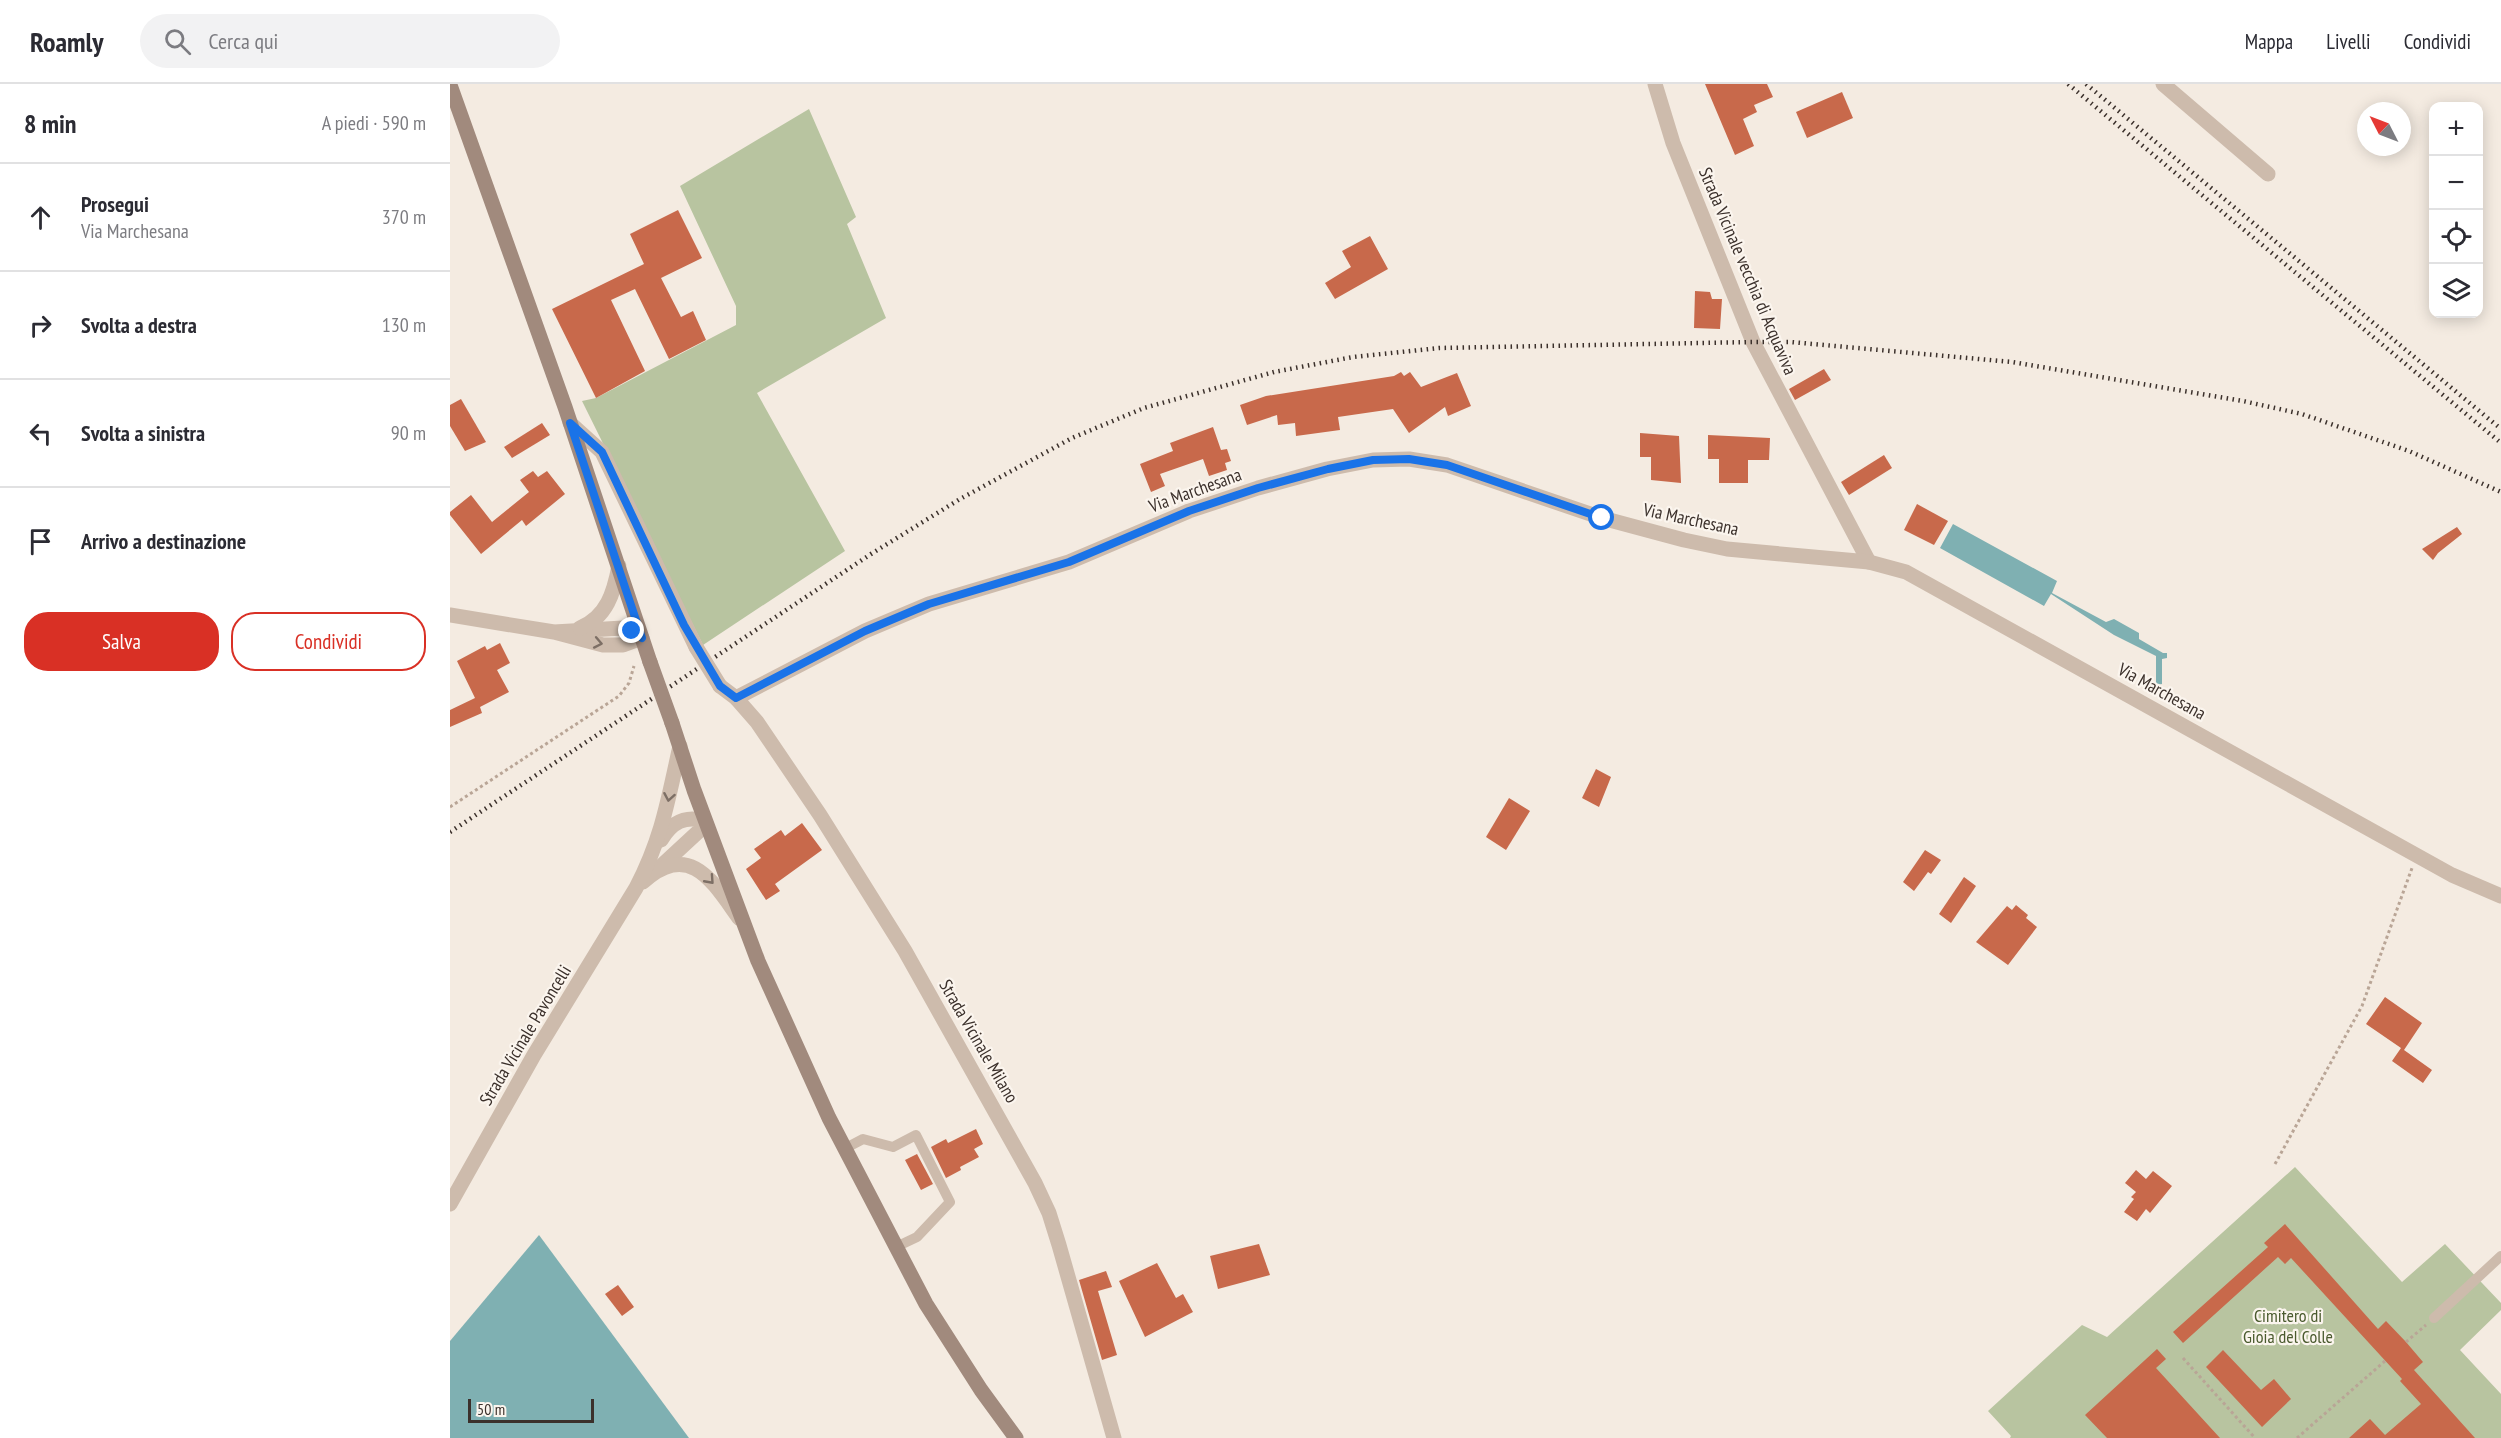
<!DOCTYPE html>
<html lang="it">
<head>
<meta charset="utf-8">
<style>
  :root { --surface:#fff; --page:#f2f2f3; --text:#2b2b33; --muted:#7c7c81; --line:#e1e1e2; --accent:#d93025 }
  body { margin:0; font-family:"PT Sans Narrow",sans-serif; background:var(--page); color:var(--text) }
  .controls { position:absolute; right:18px; top:18px; display:grid; overflow:hidden; border-radius:12px; box-shadow:0 3px 15px #0003 }
  .controls button { width:54px; height:54px; display:grid; place-items:center; padding:0; border:0; border-bottom:2px solid var(--line); background:var(--surface); color:var(--text); font:30px sans-serif }
  .compass { position:absolute; left:1907px; top:18px; width:54px; height:54px; border-radius:50%; background:var(--surface); box-shadow:0 3px 15px #0003; rotate:312deg }
  .scale { position:absolute; left:18px; bottom:15px; width:126px; box-sizing:border-box; padding-left:6px; border:3px solid #3b302b; border-top:0; font-size:16px; line-height:21px; white-space:nowrap; color:#3b302b; -webkit-text-stroke:4px #fbf5ee; paint-order:stroke }
  .stop { position:absolute; width:18px; height:18px; margin:-14px; border:4px solid #1a73e8; border-radius:50%; background:#fff }
  .stop.end { background:#1a73e8; border-color:#fff; box-shadow:0 2px 6px #0008 }
  .list { margin:0; padding:0; list-style:none }
  h2 { display:flex; justify-content:space-between; align-items:center; height:78px; margin:0; padding:0 24px; font-size:26px }
  h2 small { font-size:20px; font-weight:400; color:var(--muted) }
  .list li { display:grid; grid-template-columns:39px 1fr auto; gap:18px; align-items:center; box-sizing:border-box; height:108px; padding:0 24px; border-top:2px solid var(--line) }
  .list b { display:block; font-size:22px; white-space:nowrap }
  .list p { margin:0; font-size:20px; white-space:nowrap; color:var(--muted) }
  .list em { font-size:20px; font-style:normal; color:var(--muted) }
  .actions { display:flex; gap:12px; padding:18px 24px }
  .actions a { flex:1; padding:14px 0; border:2px solid var(--accent); border-radius:24px; text-align:center; font-size:21px; color:var(--accent) }
  .actions .main { background:var(--accent); color:#fff }
  .icon { flex:none; width:33px; height:33px; fill:none; stroke:currentColor; stroke-width:2; stroke-linecap:round; stroke-linejoin:round }
  .map { position:relative; flex:none; width:2051px; height:1354px; overflow:hidden }
  header { display:flex; align-items:center; gap:36px; box-sizing:border-box; height:84px; padding:0 30px; background:var(--surface); border-bottom:2px solid var(--line) }
  header strong { font-size:28px }
  nav { display:flex; gap:33px; margin-inline-start:auto; font-size:21px }
  .search { width:420px; height:54px; background:var(--page); display:flex; align-items:center; gap:15px; box-sizing:border-box; padding:0 21px; border-radius:33px; color:var(--muted); font-size:22px }
  main { display:flex }
  aside { flex:1; background:var(--surface) }
  .map>svg:first-child { display:block }
  .green { fill:#b8c4a0 }
  .water { fill:#7fb0b2 }
  .building { fill:#c8694b }
  .lines { fill:none; stroke-linecap:round; stroke-linejoin:round }
  .path { stroke:#b9a596; stroke-width:3; stroke-dasharray:3 3; stroke-linecap:butt }
  .service { stroke:#cdbbac; stroke-width:10 }
  .minor { stroke:#cdbbac; stroke-width:15 }
  .secondary { stroke:#a18a7d; stroke-width:15 }
  .rail { stroke:#3b302b; stroke-width:4.5; stroke-dasharray:1.5 4.5; stroke-linecap:butt }
  .minor-bridge { stroke:#cdbbac; stroke-width:15 }
  .secondary-bridge { stroke:#a18a7d; stroke-width:15 }
  .oneway { stroke:#7d6f65 }
  .route { stroke:#1a73e8; stroke-width:8 }
  .labels { text-anchor:middle; dominant-baseline:central; stroke-width:4.5; stroke-linejoin:round; paint-order:stroke }
  .street-label { font-size:18px; fill:#3b302b; stroke:#fbf5ee }
  .park-label { font-size:18px; fill:#4a5a2e; stroke:#fbf5ee }
</style>
</head>
<body>
<header>
<strong>Roamly</strong>
<div class="search"><svg class="icon" aria-label="search" viewBox="0 0 24 24"><circle cx="10" cy="10" r="6"/><path d="M15 15l6 6"/></svg>Cerca qui</div>
<nav><a>Mappa</a><a>Livelli</a><a>Condividi</a></nav>
</header>
<main>
<aside>
<h2>8 min<small>A piedi · 590 m</small></h2>
<ul class="list">
<li><svg class="icon" aria-label="ahead" viewBox="0 0 24 24"><path d="M12 20V5M6 11l6-6 6 6"/></svg><div><b>Prosegui</b><p>Via Marchesana</p></div><em>370 m</em></li>
<li><svg class="icon" aria-label="right" viewBox="0 0 24 24"><path d="M7 20v-9h11M14 6l5 5-5 5"/></svg><div><b>Svolta a destra</b></div><em>130 m</em></li>
<li><svg class="icon" aria-label="left" viewBox="0 0 24 24"><path d="M17 20v-9H6M10 6l-5 5 5 5"/></svg><div><b>Svolta a sinistra</b></div><em>90 m</em></li>
<li><svg class="icon" aria-label="arrive" viewBox="0 0 24 24"><path d="M6 21V4h12l-3 4 3 4H6"/></svg><div><b>Arrivo a destinazione</b></div></li>
</ul>
<div class="actions"><a class="main">Salva</a><a>Condividi</a></div>
</aside>
<div class="map">
<svg width="2051" height="1354" viewBox="0 0 2051 1354">
  <rect width="100%" height="100%" fill="#f4ebe1"/>
  <g class="green">
    <polygon points="359,25 406,133 397,140 436,234 307,309 395,467 253,561 132,317 146,314 286,241 286,222 230,102"/>
    <polygon points="1845,1083 1952,1198 1995,1160 2051,1219 2051,1226 2010,1266 2051,1310 2051,1354 1560,1354 1561,1352 1538,1327 1632,1241 1657,1253"/>
  </g>
  <g class="water">
    <polygon points="1503,440 1607,497 1602,509 1656,538 1664,535 1689,549 1689,555 1713,569 1717,569 1717,574 1712,575 1712,600 1706,601 1706,572 1664,551 1601,510 1594,522 1490,464"/>
    <polygon points="89,1151 239,1354 0,1354 0,1257"/>
  </g>
  <g class="building">
    <polygon points="1255,0 1317,0 1323,13 1304,21 1307,28 1293,35 1304,62 1285,71"/>
    <polygon points="1392,8 1403,34 1357,54 1346,28"/>
    <polygon points="228,126 252,174 211,194 231,233 243,227 256,256 219,275 185,205 161,216 195,287 146,314 102,225 194,180 180,150"/>
    <polygon points="920,152 938,185 885,215 875,199 901,183 892,167"/>
    <polygon points="1245,207 1260,208 1262,215 1272,215 1270,245 1244,244"/>
    <polygon points="1374,285 1381,296 1345,316 1339,305"/>
    <polygon points="951,288 954,292 960,288 971,303 1007,289 1021,322 998,332 995,323 959,349 943,325 888,333 890,346 846,352 845,339 828,341 827,331 797,341 790,321 816,312 944,292"/>
    <polygon points="11,315 36,358 15,367 0,342 0,321"/>
    <polygon points="92,339 100,351 62,374 54,363"/>
    <polygon points="763,343 771,366 777,365 781,377 775,379 777,386 759,392 753,375 710,390 715,402 701,408 690,380 723,367 720,359"/>
    <polygon points="1190,349 1229,352 1231,399 1201,396 1201,373 1190,373"/>
    <polygon points="1258,351 1320,354 1319,376 1298,376 1298,399 1269,399 1269,375 1258,375"/>
    <polygon points="1434,371 1442,384 1399,411 1391,398"/>
    <polygon points="83,387 88,393 97,387 115,410 76,442 72,436 31,470 0,431 0,428 21,411 42,438 79,408 70,396"/>
    <polygon points="1467,420 1498,437 1484,461 1454,446"/>
    <polygon points="2007,443 2012,450 1988,469 1983,476 1972,465"/>
    <polygon points="50,559 60,579 47,586 59,608 30,623 32,629 0,643 0,626 25,614 7,577 35,562 37,566"/>
    <polygon points="1146,685 1161,693 1149,723 1132,714"/>
    <polygon points="1059,714 1080,727 1056,766 1036,753"/>
    <polygon points="352,739 372,766 325,800 330,807 316,816 296,785 311,774 304,765 331,746 335,752"/>
    <polygon points="1475,766 1491,776 1481,790 1478,788 1464,807 1453,798"/>
    <polygon points="1514,793 1526,802 1501,839 1489,830"/>
    <polygon points="1566,821 1578,831 1576,834 1587,843 1558,881 1526,858 1557,822 1562,826"/>
    <polygon points="1935,913 1972,939 1954,966 1982,986 1973,999 1942,977 1951,964 1916,940"/>
    <polygon points="526,1045 533,1060 524,1065 529,1073 510,1083 511,1086 496,1094 481,1063 496,1055 498,1059"/>
    <polygon points="467,1070 483,1100 471,1106 455,1076"/>
    <polygon points="1686,1086 1696,1095 1703,1087 1722,1102 1700,1129 1696,1125 1687,1137 1674,1128 1684,1115 1681,1113 1686,1108 1675,1099"/>
    <polygon points="1835,1140 1928,1245 1936,1237 1956,1258 1973,1278 1964,1286 2025,1354 1899,1354 1920,1335 1935,1351 1971,1320 1950,1297 1952,1295 1841,1174 1835,1180 1828,1173 1733,1259 1723,1248 1818,1163 1814,1159"/>
    <polygon points="809,1160 820,1191 768,1205 760,1172"/>
    <polygon points="707,1179 726,1214 733,1210 743,1228 695,1253 669,1197"/>
    <polygon points="656,1187 662,1203 648,1207 667,1271 652,1276 629,1196"/>
    <polygon points="168,1201 184,1223 172,1232 155,1210"/>
    <polygon points="1707,1265 1716,1275 1706,1284 1770,1354 1657,1354 1635,1331"/>
    <polygon points="1773,1266 1811,1306 1824,1295 1841,1315 1812,1343 1756,1283"/>
  </g>
  <g class="lines">
    <g class="path">
      <polyline points="0,723 169,612 179,599 184,582"/>
      <polyline points="1825,1080 1912,922 1962,784"/>
      <polyline points="1956,1258 1976,1241"/>
      <polyline points="1733,1274 1805,1354"/>
      <polyline points="1847,1354 1935,1277"/>
    </g>
    <g class="service">
      <polyline points="394,1065 413,1055 443,1063 466,1051 500,1118 467,1153 446,1163"/>
      <polyline points="1984,1234 2051,1172"/>
    </g>
    <g class="minor">
      <polyline points="1205,0 1223,59 1303,258 1419,478"/>
      <polyline points="1713,0 1818,90"/>
      <polyline points="120,339 152,368 246,563"/>
      <polyline points="0,531 104,548 153,561 173,561 192,554 173,544 104,548"/>
      <path d="M130,544C157,533 164,508 169,482"/>
      <polyline points="270,602 286,614 307,638 370,731 455,867 585,1099 599,1129 609,1161 664,1354"/>
      <polyline points="286,614 415,547 479,520 619,478 739,427 808,404 877,385 923,376 959,375 997,381 1152,434 1234,456 1277,465 1419,478 1456,488 2002,791 2051,812"/>
      <path d="M209,784L249,747L255,737C235,731 222,738 211,756"/>
      <path d="M193,798C240,756 263,798 289,834"/>
      <path d="M0,1120L84,971L186,804C212,754 218,716 230,662"/>
    </g>
    <g class="secondary">
      <polyline points="0,1 115,323 200,578"/>
      <polyline points="222,639 244,706 308,877 379,1034 476,1220 531,1306 566,1354"/>
    </g>
    <g class="rail">
      <polyline points="1618,0 2051,359"/>
      <polyline points="1636,0 2051,345"/>
      <polyline points="0,748 421,470 510,415 622,354 694,324 824,288 903,273 989,264 1303,258 1341,258 1562,278 1793,317 1852,330 1959,367 2051,408"/>
    </g>
    <polyline class="minor-bridge" points="246,563 270,602"/>
    <polyline class="secondary-bridge" points="200,578 222,639"/>
  </g>
  <defs><path id="oneway-chevron" d="M-2-3.5L2.5 0L-2 3.5" fill="none" stroke-width="1.6" stroke-linecap="round" stroke-linejoin="round" transform="scale(1.5)"/></defs>
  <g class="oneway">
    <use href="#oneway-chevron" transform="translate(148 559) rotate(11)"/>
    <use href="#oneway-chevron" transform="translate(219 713) rotate(100)"/>
    <use href="#oneway-chevron" transform="translate(260 796) rotate(48)"/>
  </g>
  <g class="lines">
    <polyline class="route" points="182,547 192,554 120,339 152,368 234,541 270,602 286,614 415,547 479,520 619,478 739,427 808,404 878,385 923,376 959,375 997,381 1152,434"/>
  </g>
  <g class="labels">
    <g class="street-label">
      <text transform="translate(1298 187) rotate(67)">Strada Vicinale vecchia di Acquaviva</text>
      <text transform="translate(745 406) rotate(-20)">Via Marchesana</text>
      <text transform="translate(1241 435) rotate(12)">Via Marchesana</text>
      <text transform="translate(1712 607) rotate(29)">Via Marchesana</text>
      <text transform="translate(75 951) rotate(-59)">Strada Vicinale Pavoncelli</text>
      <text transform="translate(529 957) rotate(60)">Strada Vicinale Milano</text>
    </g>
    <g class="park-label">
      <text x="1838" y="1231">Cimitero di<tspan x="1838" dy="21">Gioia del Colle</tspan></text>
    </g>
  </g>
</svg>
<div class="controls">
<button>+</button>
<button>−</button>
<button><svg class="icon" aria-label="locate" viewBox="0 0 24 24"><circle cx="12" cy="12" r="6"/><path d="M12 2v4M12 18v4M2 12h4M18 12h4"/></svg></button>
<button><svg class="icon" aria-label="layers" viewBox="0 0 24 24"><path d="M12 4l9 5-9 5-9-5zM3 14l9 5 9-5"/></svg></button>
</div>
<svg class="compass" viewBox="-18 -18 36 36"><path d="M0-13l5 13h-10z" fill="#e53935"/><path d="M0 13l5-13h-10z" fill="#7c7c81"/></svg>
<div class="scale">50 m</div>
<div class="stop" style="left:1152px;top:434px"></div>
<div class="stop end" style="left:182px;top:547px"></div>
</div>
</main>
</body>
</html>
